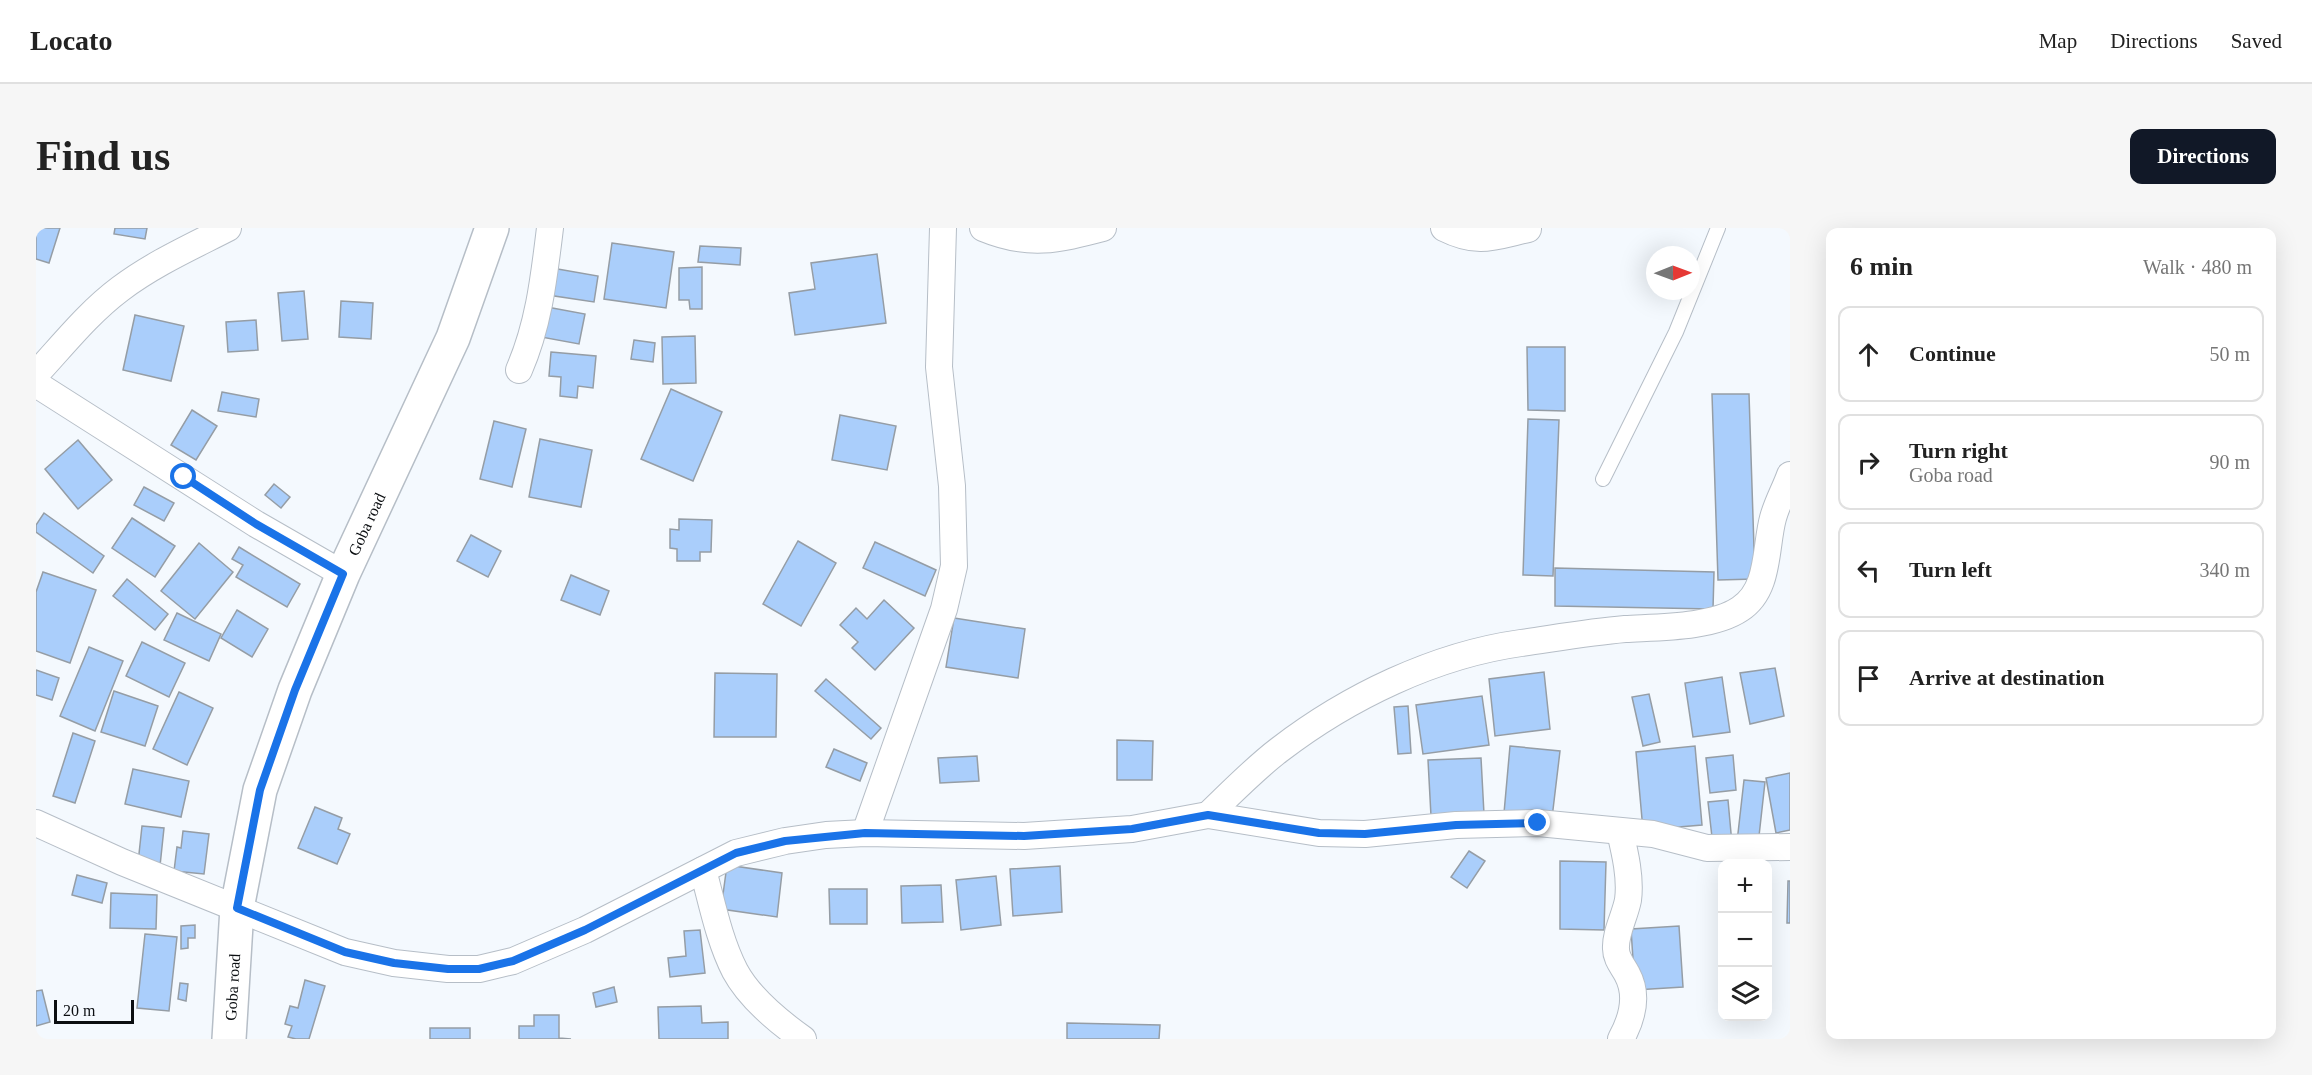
<!DOCTYPE html>
<html lang="en">
<head>
<meta charset="utf-8">
<style>
  :root { --surface:#fff; --page:#f6f6f6; --text:#222; --muted:#767676; --line:#e0e0e0; --accent:#111827 }
  body { margin:0; font-family:Georgia,serif; background:var(--page); color:var(--text) }
  .controls { position:absolute; right:18px; bottom:18px; display:grid; overflow:hidden; border-radius:12px; box-shadow:0 6px 24px #0002 }
  .controls button { width:54px; height:54px; display:grid; place-items:center; padding:0; border:0; border-bottom:2px solid var(--line); background:var(--surface); color:var(--text); font:30px sans-serif }
  .compass { position:absolute; left:1610px; top:18px; width:54px; height:54px; border-radius:50%; background:var(--surface); box-shadow:0 6px 24px #0002; rotate:89deg }
  .scale { position:absolute; left:18px; bottom:15px; width:80px; box-sizing:border-box; padding-left:6px; border:3px solid #0b0e11; border-top:0; font-size:16px; line-height:21px; white-space:nowrap; color:#0b0e11; -webkit-text-stroke:4px #f4f9fe; paint-order:stroke }
  .stop { position:absolute; width:18px; height:18px; margin:-14px; border:4px solid #1a73e8; border-radius:50%; background:#fff }
  .stop.end { background:#1a73e8; border-color:#fff; box-shadow:0 2px 6px #0008 }
  .list { margin:0; padding:0; list-style:none }
  h2 { display:flex; justify-content:space-between; align-items:center; height:78px; margin:0; padding:0 24px; font-size:26px }
  h2 small { font-size:20px; font-weight:400; color:var(--muted) }
  .list li { display:grid; grid-template-columns:39px 1fr auto; gap:18px; align-items:center; box-sizing:border-box; height:96px; margin:0 12px 12px; padding:0 12px; border:2px solid var(--line); border-radius:12px }
  .list b { display:block; font-size:22px; white-space:nowrap }
  .list p { margin:0; font-size:20px; white-space:nowrap; color:var(--muted) }
  .list em { font-size:20px; font-style:normal; color:var(--muted) }
  .icon { flex:none; width:33px; height:33px; fill:none; stroke:currentColor; stroke-width:2; stroke-linecap:round; stroke-linejoin:round }
  .map { position:relative; flex:none; width:1754px; height:811px; overflow:hidden; border-radius:12px }
  header { display:flex; align-items:center; gap:36px; box-sizing:border-box; height:84px; padding:0 30px; background:var(--surface); border-bottom:2px solid var(--line) }
  header strong { font-size:28px }
  nav { display:flex; gap:33px; margin-inline-start:auto; font-size:21px }
  .intro { display:flex; align-items:center; justify-content:space-between; box-sizing:border-box; height:144px; padding:0 36px }
  h1 { margin:0; font-size:42px }
  .button { padding:15px 27px; border-radius:12px; background:var(--accent); color:#fff; font-size:21px; font-weight:700 }
  main { display:flex; gap:36px; padding:0 36px }
  aside { flex:1; background:var(--surface); border-radius:12px; box-shadow:0 6px 24px #0002 }
  .map>svg:first-child { display:block }
  .building { fill:#aacefb; stroke:#959da5; stroke-width:1.5 }
  .lines { fill:none; stroke-linecap:round; stroke-linejoin:round }
  .lane-casing { stroke:#b6bec7; stroke-width:16 }
  .street-casing { stroke:#b6bec7; stroke-width:28 }
  .secondary-casing { stroke:#b6bec7; stroke-width:36 }
  .lane { stroke:#fff; stroke-width:14 }
  .street { stroke:#fff; stroke-width:26 }
  .secondary { stroke:#fff; stroke-width:33 }
  .route { stroke:#1a73e8; stroke-width:8 }
  .labels { text-anchor:middle; dominant-baseline:central; stroke-width:6; stroke-linejoin:round; paint-order:stroke }
  .street-label { font-size:16px; fill:#0b0e11; stroke:#f4f9fe }
</style>
</head>
<body>
<header>
<strong>Locato</strong>
<nav><a>Map</a><a>Directions</a><a>Saved</a></nav>
</header>
<div class="intro"><h1>Find us</h1><a class="button">Directions</a></div>
<main>
<div class="map">
<svg width="1754" height="811" viewBox="0 0 1754 811">
  <rect width="100%" height="100%" fill="#f4f9fe"/>
  <g class="building">
    <polygon points="0,0 24,0 13,35 0,31"/>
    <polygon points="79,0 111,0 109,11 78,6"/>
    <polygon points="576,15 638,24 630,80 568,71"/>
    <polygon points="664,18 705,20 704,37 662,34"/>
    <polygon points="841,26 850,95 759,107 753,65 779,61 775,35"/>
    <polygon points="666,39 666,81 654,81 653,72 643,72 643,40"/>
    <polygon points="516,40 562,48 558,74 512,67"/>
    <polygon points="268,63 272,111 246,113 242,65"/>
    <polygon points="305,73 337,75 335,111 303,109"/>
    <polygon points="511,79 549,86 543,116 505,109"/>
    <polygon points="99,87 148,98 135,153 87,142"/>
    <polygon points="220,92 222,122 192,124 190,94"/>
    <polygon points="659,108 660,155 627,156 626,109"/>
    <polygon points="598,112 619,115 617,134 595,131"/>
    <polygon points="1491,119 1529,119 1529,183 1492,182"/>
    <polygon points="515,124 560,128 557,160 542,158 541,170 524,168 525,149 513,148"/>
    <polygon points="635,161 686,184 657,253 605,231"/>
    <polygon points="186,164 223,171 220,189 182,183"/>
    <polygon points="1676,166 1713,166 1719,351 1682,352"/>
    <polygon points="156,182 181,198 160,232 135,217"/>
    <polygon points="804,187 860,198 851,242 796,232"/>
    <polygon points="1492,191 1523,192 1517,348 1487,347"/>
    <polygon points="458,193 490,201 476,259 444,251"/>
    <polygon points="504,211 556,222 545,279 493,269"/>
    <polygon points="42,212 76,252 42,281 9,241"/>
    <polygon points="238,256 254,269 245,280 229,267"/>
    <polygon points="108,259 138,275 128,293 98,277"/>
    <polygon points="8,285 68,328 57,345 0,304 0,297"/>
    <polygon points="96,290 139,318 119,349 76,320"/>
    <polygon points="643,291 676,292 675,324 664,324 664,333 641,333 641,321 634,320 634,301 643,302"/>
    <polygon points="435,307 465,323 452,349 421,333"/>
    <polygon points="762,313 800,335 765,398 727,376"/>
    <polygon points="839,314 900,342 889,368 827,340"/>
    <polygon points="163,315 197,344 159,391 125,363"/>
    <polygon points="203,319 264,356 251,379 200,349 207,337 196,331"/>
    <polygon points="1519,340 1678,344 1677,381 1519,378"/>
    <polygon points="7,344 60,362 34,435 0,423 0,364"/>
    <polygon points="535,347 573,363 564,387 525,372"/>
    <polygon points="91,351 132,386 119,402 77,368"/>
    <polygon points="848,372 878,400 839,442 816,420 822,414 804,397 820,380 831,391"/>
    <polygon points="201,382 232,401 216,429 185,410"/>
    <polygon points="141,385 185,406 173,433 128,412"/>
    <polygon points="918,390 989,401 982,450 910,439"/>
    <polygon points="106,414 149,435 133,469 90,448"/>
    <polygon points="53,419 87,433 59,503 24,488"/>
    <polygon points="1739,440 1748,488 1714,496 1704,445"/>
    <polygon points="0,442 23,450 16,472 0,467"/>
    <polygon points="1508,444 1514,501 1459,508 1453,451"/>
    <polygon points="679,445 741,446 740,509 678,509"/>
    <polygon points="1686,449 1694,504 1657,509 1649,455"/>
    <polygon points="790,451 845,500 835,511 779,463"/>
    <polygon points="78,463 122,478 109,518 65,504"/>
    <polygon points="143,464 177,480 151,537 117,521"/>
    <polygon points="1613,466 1624,514 1607,518 1596,469"/>
    <polygon points="1446,468 1453,517 1387,526 1380,477"/>
    <polygon points="1372,478 1375,525 1362,526 1358,479"/>
    <polygon points="37,505 59,513 39,575 17,568"/>
    <polygon points="1081,512 1117,513 1116,552 1081,552"/>
    <polygon points="1474,518 1524,523 1516,590 1468,585"/>
    <polygon points="1659,518 1666,597 1607,602 1600,524"/>
    <polygon points="798,521 831,535 824,553 790,539"/>
    <polygon points="1697,527 1700,562 1674,565 1670,530"/>
    <polygon points="941,528 943,553 904,555 902,530"/>
    <polygon points="1445,530 1448,586 1395,588 1392,532"/>
    <polygon points="97,541 153,553 145,589 89,576"/>
    <polygon points="1754,545 1754,602 1740,605 1730,550"/>
    <polygon points="1708,552 1729,554 1722,617 1701,614"/>
    <polygon points="1692,572 1696,616 1677,618 1672,574"/>
    <polygon points="279,579 306,590 302,601 314,606 301,636 262,620"/>
    <polygon points="106,598 128,600 124,638 102,635"/>
    <polygon points="147,603 173,606 168,646 138,643 141,619 145,620"/>
    <polygon points="1433,623 1449,633 1431,660 1415,649"/>
    <polygon points="1524,633 1570,634 1568,702 1524,701"/>
    <polygon points="691,637 746,645 741,689 685,681"/>
    <polygon points="1024,638 1026,684 977,688 974,641"/>
    <polygon points="41,647 71,655 66,675 36,667"/>
    <polygon points="960,648 965,697 925,702 920,652"/>
    <polygon points="1752,653 1754,653 1754,695 1751,695"/>
    <polygon points="905,657 907,694 866,695 865,658"/>
    <polygon points="793,661 831,661 831,696 794,696"/>
    <polygon points="75,665 121,667 120,701 74,700"/>
    <polygon points="159,697 159,710 152,710 152,720 145,721 145,698"/>
    <polygon points="1643,698 1647,759 1599,762 1595,701"/>
    <polygon points="664,702 669,745 634,749 632,730 650,728 648,703"/>
    <polygon points="109,706 141,709 133,783 101,780"/>
    <polygon points="269,752 289,758 273,811 260,811 252,809 256,798 249,796 254,778 262,780"/>
    <polygon points="144,755 152,756 150,773 142,771"/>
    <polygon points="578,759 581,774 560,779 557,765"/>
    <polygon points="6,762 14,794 0,798 0,763"/>
    <polygon points="665,778 666,795 692,794 692,811 623,811 622,779"/>
    <polygon points="498,787 523,787 523,810 535,811 483,811 483,798 498,798"/>
    <polygon points="1031,795 1124,797 1123,811 1031,811"/>
    <rect x="394" y="800" width="40" height="11"/>
  </g>
  <g class="lines">
    <defs>
      <polyline id="lane" points="1567,251 1640,104 1682,0"/>
      <g id="street">
        <path d="M947,0C993,19 1021,12 1067,0"/>
        <path d="M1408,0C1442,17 1457,9 1492,1"/>
        <path d="M483,142C503,96 508,49 514,0"/>
        <path d="M0,146C27,117 52,85 84,61C117,36 155,19 192,0"/>
        <polyline points="0,156 220,296 307,346"/>
        <path d="M1172,587C1195,565 1218,541 1243,522C1312,469 1399,427 1485,415C1520,410 1554,404 1589,401C1621,399 1676,400 1704,381C1734,362 1729,319 1737,290C1741,275 1749,261 1754,247"/>
        <polyline points="0,595 86,634 309,724 358,735 412,741 443,741 477,733 549,702 700,625 749,613 790,607 829,605 988,608 1096,601 1172,587 1283,605 1329,606 1420,597 1502,595 1617,606 1671,620 1754,619"/>
        <path d="M1584,604C1589,625 1595,650 1592,672C1589,688 1579,705 1580,721C1580,731 1587,738 1591,746C1603,768 1596,791 1585,811"/>
        <polyline points="829,605 908,381 918,338 916,258 903,139 907,0"/>
        <path d="M667,642C676,675 683,712 699,743C713,769 743,794 767,811"/>
      </g>
      <g id="secondary">
        <path id="s1" d="M193,811L201,680L224,562L259,462L307,346L417,110L456,0"/>
      </g>
    </defs>
    <use href="#lane" class="lane-casing"/>
    <use href="#street" class="street-casing"/>
    <use href="#secondary" class="secondary-casing"/>
    <use href="#lane" class="lane"/>
    <use href="#street" class="street"/>
    <use href="#secondary" class="secondary"/>
  </g>
  <g class="lines">
    <polyline class="route" points="148,249 220,296 307,346 259,462 224,562 201,680 309,724 358,735 412,741 443,741 477,733 549,702 700,625 749,613 829,605 988,608 1096,601 1172,587 1283,605 1329,606 1420,597 1502,595"/>
  </g>
  <g class="labels">
    <g class="street-label">
      <text stroke="none"><textPath href="#s1" startOffset="538">Goba road</textPath></text>
      <text stroke="none"><textPath href="#s1" startOffset="52">Goba road</textPath></text>
    </g>
  </g>
</svg>
<div class="controls">
<button>+</button>
<button>−</button>
<button><svg class="icon" aria-label="layers" viewBox="0 0 24 24"><path d="M12 4l9 5-9 5-9-5zM3 14l9 5 9-5"/></svg></button>
</div>
<svg class="compass" viewBox="-18 -18 36 36"><path d="M0-13l5 13h-10z" fill="#e53935"/><path d="M0 13l5-13h-10z" fill="#767676"/></svg>
<div class="scale">20 m</div>
<div class="stop" style="left:148px;top:249px"></div>
<div class="stop end" style="left:1502px;top:595px"></div>
</div>
<aside>
<h2>6 min<small>Walk · 480 m</small></h2>
<ul class="list">
<li><svg class="icon" aria-label="ahead" viewBox="0 0 24 24"><path d="M12 20V5M6 11l6-6 6 6"/></svg><div><b>Continue</b></div><em>50 m</em></li>
<li><svg class="icon" aria-label="right" viewBox="0 0 24 24"><path d="M7 20v-9h11M14 6l5 5-5 5"/></svg><div><b>Turn right</b><p>Goba road</p></div><em>90 m</em></li>
<li><svg class="icon" aria-label="left" viewBox="0 0 24 24"><path d="M17 20v-9H6M10 6l-5 5 5 5"/></svg><div><b>Turn left</b></div><em>340 m</em></li>
<li><svg class="icon" aria-label="arrive" viewBox="0 0 24 24"><path d="M6 21V4h12l-3 4 3 4H6"/></svg><div><b>Arrive at destination</b></div></li>
</ul>
</aside>
</main>
</body>
</html>
